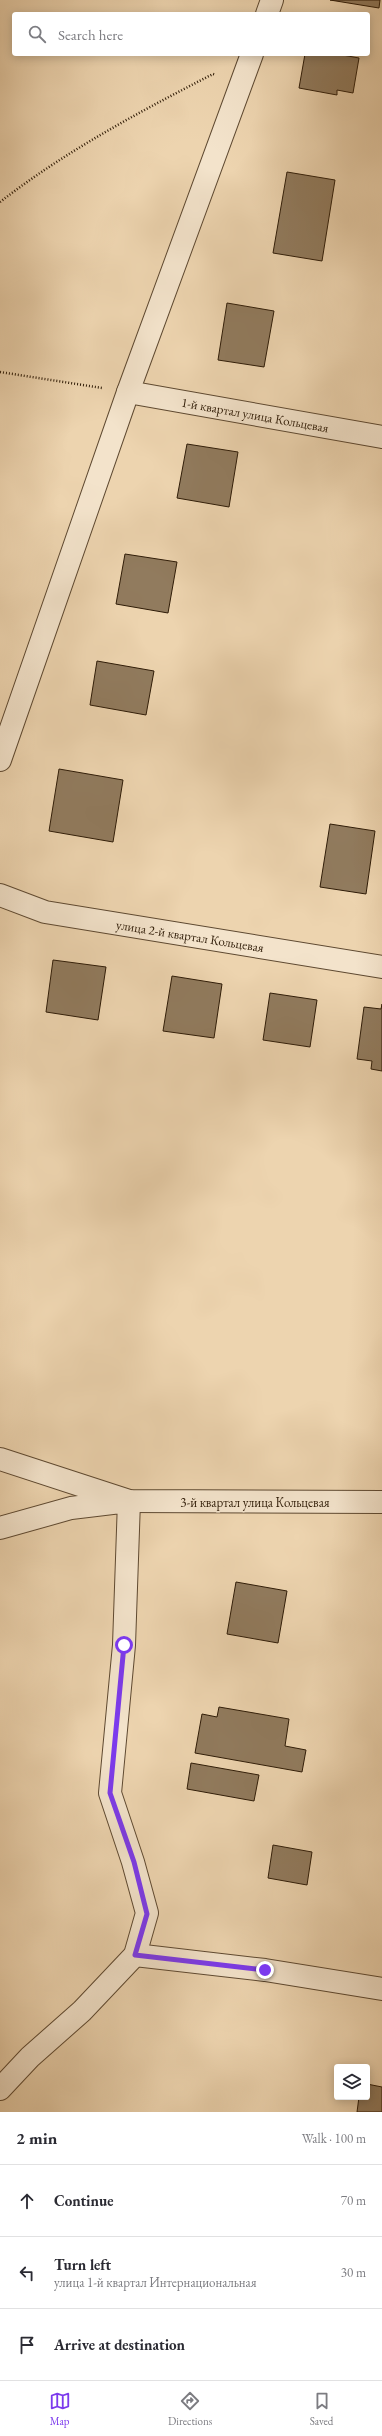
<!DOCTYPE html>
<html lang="en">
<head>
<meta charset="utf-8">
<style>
  :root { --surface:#fff; --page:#f7f7f7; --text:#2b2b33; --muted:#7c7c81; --line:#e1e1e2; --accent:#7c3aed }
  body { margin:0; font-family:"EB Garamond",serif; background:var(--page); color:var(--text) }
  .controls { position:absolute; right:12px; bottom:12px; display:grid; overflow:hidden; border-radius:4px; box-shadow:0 2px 10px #0003 }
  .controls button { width:36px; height:36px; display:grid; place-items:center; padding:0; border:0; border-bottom:1px solid var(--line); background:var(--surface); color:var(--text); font:20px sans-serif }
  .stop { position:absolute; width:12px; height:12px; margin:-9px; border:3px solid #7c3aed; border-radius:50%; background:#fff }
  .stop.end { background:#7c3aed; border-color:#fff; box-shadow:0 1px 4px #0008 }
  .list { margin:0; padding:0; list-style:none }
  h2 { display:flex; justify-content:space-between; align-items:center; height:52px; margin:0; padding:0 16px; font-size:17px }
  h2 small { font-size:13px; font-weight:400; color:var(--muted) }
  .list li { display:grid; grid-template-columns:26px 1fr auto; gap:12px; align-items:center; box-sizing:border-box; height:72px; padding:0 16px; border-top:1px solid var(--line) }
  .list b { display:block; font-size:15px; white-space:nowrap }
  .list p { margin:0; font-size:13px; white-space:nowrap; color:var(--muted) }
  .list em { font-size:13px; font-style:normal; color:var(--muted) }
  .icon { flex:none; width:22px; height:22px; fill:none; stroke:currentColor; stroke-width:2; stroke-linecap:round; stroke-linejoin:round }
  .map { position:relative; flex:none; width:382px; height:2112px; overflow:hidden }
  .search { position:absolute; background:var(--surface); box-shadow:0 2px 10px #0003; left:12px; right:12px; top:12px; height:44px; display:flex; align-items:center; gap:10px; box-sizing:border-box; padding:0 14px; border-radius:4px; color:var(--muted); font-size:15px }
  .sheet { height:268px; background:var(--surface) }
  nav { display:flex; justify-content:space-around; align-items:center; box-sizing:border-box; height:56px; border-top:1px solid var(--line); background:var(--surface); font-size:11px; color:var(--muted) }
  nav a { display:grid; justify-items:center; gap:2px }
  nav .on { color:var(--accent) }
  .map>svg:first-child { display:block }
  .building { fill:#917b5e; stroke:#2e1b07 }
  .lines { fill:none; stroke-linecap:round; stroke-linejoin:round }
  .minor-casing { stroke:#5e4931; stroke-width:24 }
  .path { stroke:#2e1b07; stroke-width:2.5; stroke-dasharray:1 2; stroke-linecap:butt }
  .minor { stroke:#f3e3cb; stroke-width:22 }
  .route { stroke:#7c3aed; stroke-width:5 }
  .labels { text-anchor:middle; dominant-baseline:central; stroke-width:3; stroke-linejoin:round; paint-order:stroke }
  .street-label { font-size:13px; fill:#2e1b07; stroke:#f3e3cb }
</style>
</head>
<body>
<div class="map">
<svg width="382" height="2112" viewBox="0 0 382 2112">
  <rect width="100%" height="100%" fill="#edd4af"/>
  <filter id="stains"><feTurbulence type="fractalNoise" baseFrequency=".005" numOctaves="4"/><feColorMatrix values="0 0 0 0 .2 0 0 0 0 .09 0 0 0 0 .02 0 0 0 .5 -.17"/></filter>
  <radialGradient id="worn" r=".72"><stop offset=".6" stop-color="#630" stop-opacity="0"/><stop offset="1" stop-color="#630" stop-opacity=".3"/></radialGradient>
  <g class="building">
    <polygon points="330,0 380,0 379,8"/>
    <polygon points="305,54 337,54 359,58 353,93 337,90 337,95 299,88"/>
    <polygon points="287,172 335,180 322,261 273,253"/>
    <polygon points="227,303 274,311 264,367 218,360"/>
    <polygon points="187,444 238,452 229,507 177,498"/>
    <polygon points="125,554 177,562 168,613 116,604"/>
    <polygon points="97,661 154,671 146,715 90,705"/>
    <polygon points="59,769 123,780 113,842 49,831"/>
    <polygon points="330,824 375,831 366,894 320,887"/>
    <polygon points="53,960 106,967 98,1020 46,1012"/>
    <polygon points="172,976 222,984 214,1038 163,1031"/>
    <polygon points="270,993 317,1000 310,1047 263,1040"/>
    <polygon points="382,1004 382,1071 371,1069 372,1061 357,1059 364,1007 381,1009"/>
    <polygon points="236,1582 287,1591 278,1643 227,1634"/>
    <polygon points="219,1707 289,1719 285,1746 306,1750 302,1772 195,1753 202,1714 217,1717"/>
    <polygon points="191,1763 259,1775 254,1801 187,1789"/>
    <polygon points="273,1845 312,1852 307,1885 268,1878"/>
    <polygon points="367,2084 382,2087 382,2112 357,2112 359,2097 367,2097"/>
  </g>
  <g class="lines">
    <defs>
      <g id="minor">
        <polyline points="267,14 272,0"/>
        <polyline points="128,392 382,437"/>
        <polyline points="0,760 128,392 252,54"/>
        <polyline points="0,895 45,912 382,967"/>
        <polyline points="0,1459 129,1501 382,1502"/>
        <polyline points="0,1528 71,1508 129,1501 124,1645 110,1793 133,1862 147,1913 135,1955 82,2011 30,2057 0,2089"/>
        <polyline points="135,1955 265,1970 382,1989"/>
      </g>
    </defs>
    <use href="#minor" class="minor-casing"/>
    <g class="path">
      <path d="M0,202C66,151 139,112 213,74L216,75"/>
      <polyline points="0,372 102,388"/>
    </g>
    <use href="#minor" class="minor"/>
  </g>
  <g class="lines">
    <polyline class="route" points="124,1645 110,1793 134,1862 147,1914 135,1955 265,1970"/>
  </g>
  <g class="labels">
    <g class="street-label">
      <text transform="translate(255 415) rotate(10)">1-й квартал улица Кольцевая</text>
      <text transform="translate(190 936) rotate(9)">улица 2-й квартал Кольцевая</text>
      <text x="255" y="1502">3-й квартал улица Кольцевая</text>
    </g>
  </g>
  <rect width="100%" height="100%" filter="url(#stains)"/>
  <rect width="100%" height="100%" fill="url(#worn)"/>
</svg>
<div class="controls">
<button><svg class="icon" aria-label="layers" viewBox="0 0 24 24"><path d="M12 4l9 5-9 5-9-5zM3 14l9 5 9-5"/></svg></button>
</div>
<div class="stop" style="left:124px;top:1645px"></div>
<div class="stop end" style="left:265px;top:1970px"></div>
<div class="search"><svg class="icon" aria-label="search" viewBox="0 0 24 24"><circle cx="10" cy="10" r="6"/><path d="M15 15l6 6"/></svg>Search here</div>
</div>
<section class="sheet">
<h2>2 min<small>Walk · 100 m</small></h2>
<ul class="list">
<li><svg class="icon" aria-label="ahead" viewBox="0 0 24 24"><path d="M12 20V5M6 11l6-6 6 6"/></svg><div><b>Continue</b></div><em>70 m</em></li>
<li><svg class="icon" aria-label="left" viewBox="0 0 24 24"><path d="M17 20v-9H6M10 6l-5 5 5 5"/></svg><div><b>Turn left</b><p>улица 1-й квартал Интернациональная</p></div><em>30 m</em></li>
<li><svg class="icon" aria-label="arrive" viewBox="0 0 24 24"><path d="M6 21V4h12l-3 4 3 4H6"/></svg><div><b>Arrive at destination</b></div></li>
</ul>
</section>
<nav>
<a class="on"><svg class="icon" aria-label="map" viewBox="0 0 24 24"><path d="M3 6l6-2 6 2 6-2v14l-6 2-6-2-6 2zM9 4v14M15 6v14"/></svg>Map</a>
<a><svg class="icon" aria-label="directions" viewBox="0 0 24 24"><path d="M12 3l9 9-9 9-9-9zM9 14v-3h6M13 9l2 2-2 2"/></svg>Directions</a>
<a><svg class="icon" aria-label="saved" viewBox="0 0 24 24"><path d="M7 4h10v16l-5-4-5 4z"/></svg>Saved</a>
</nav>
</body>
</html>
